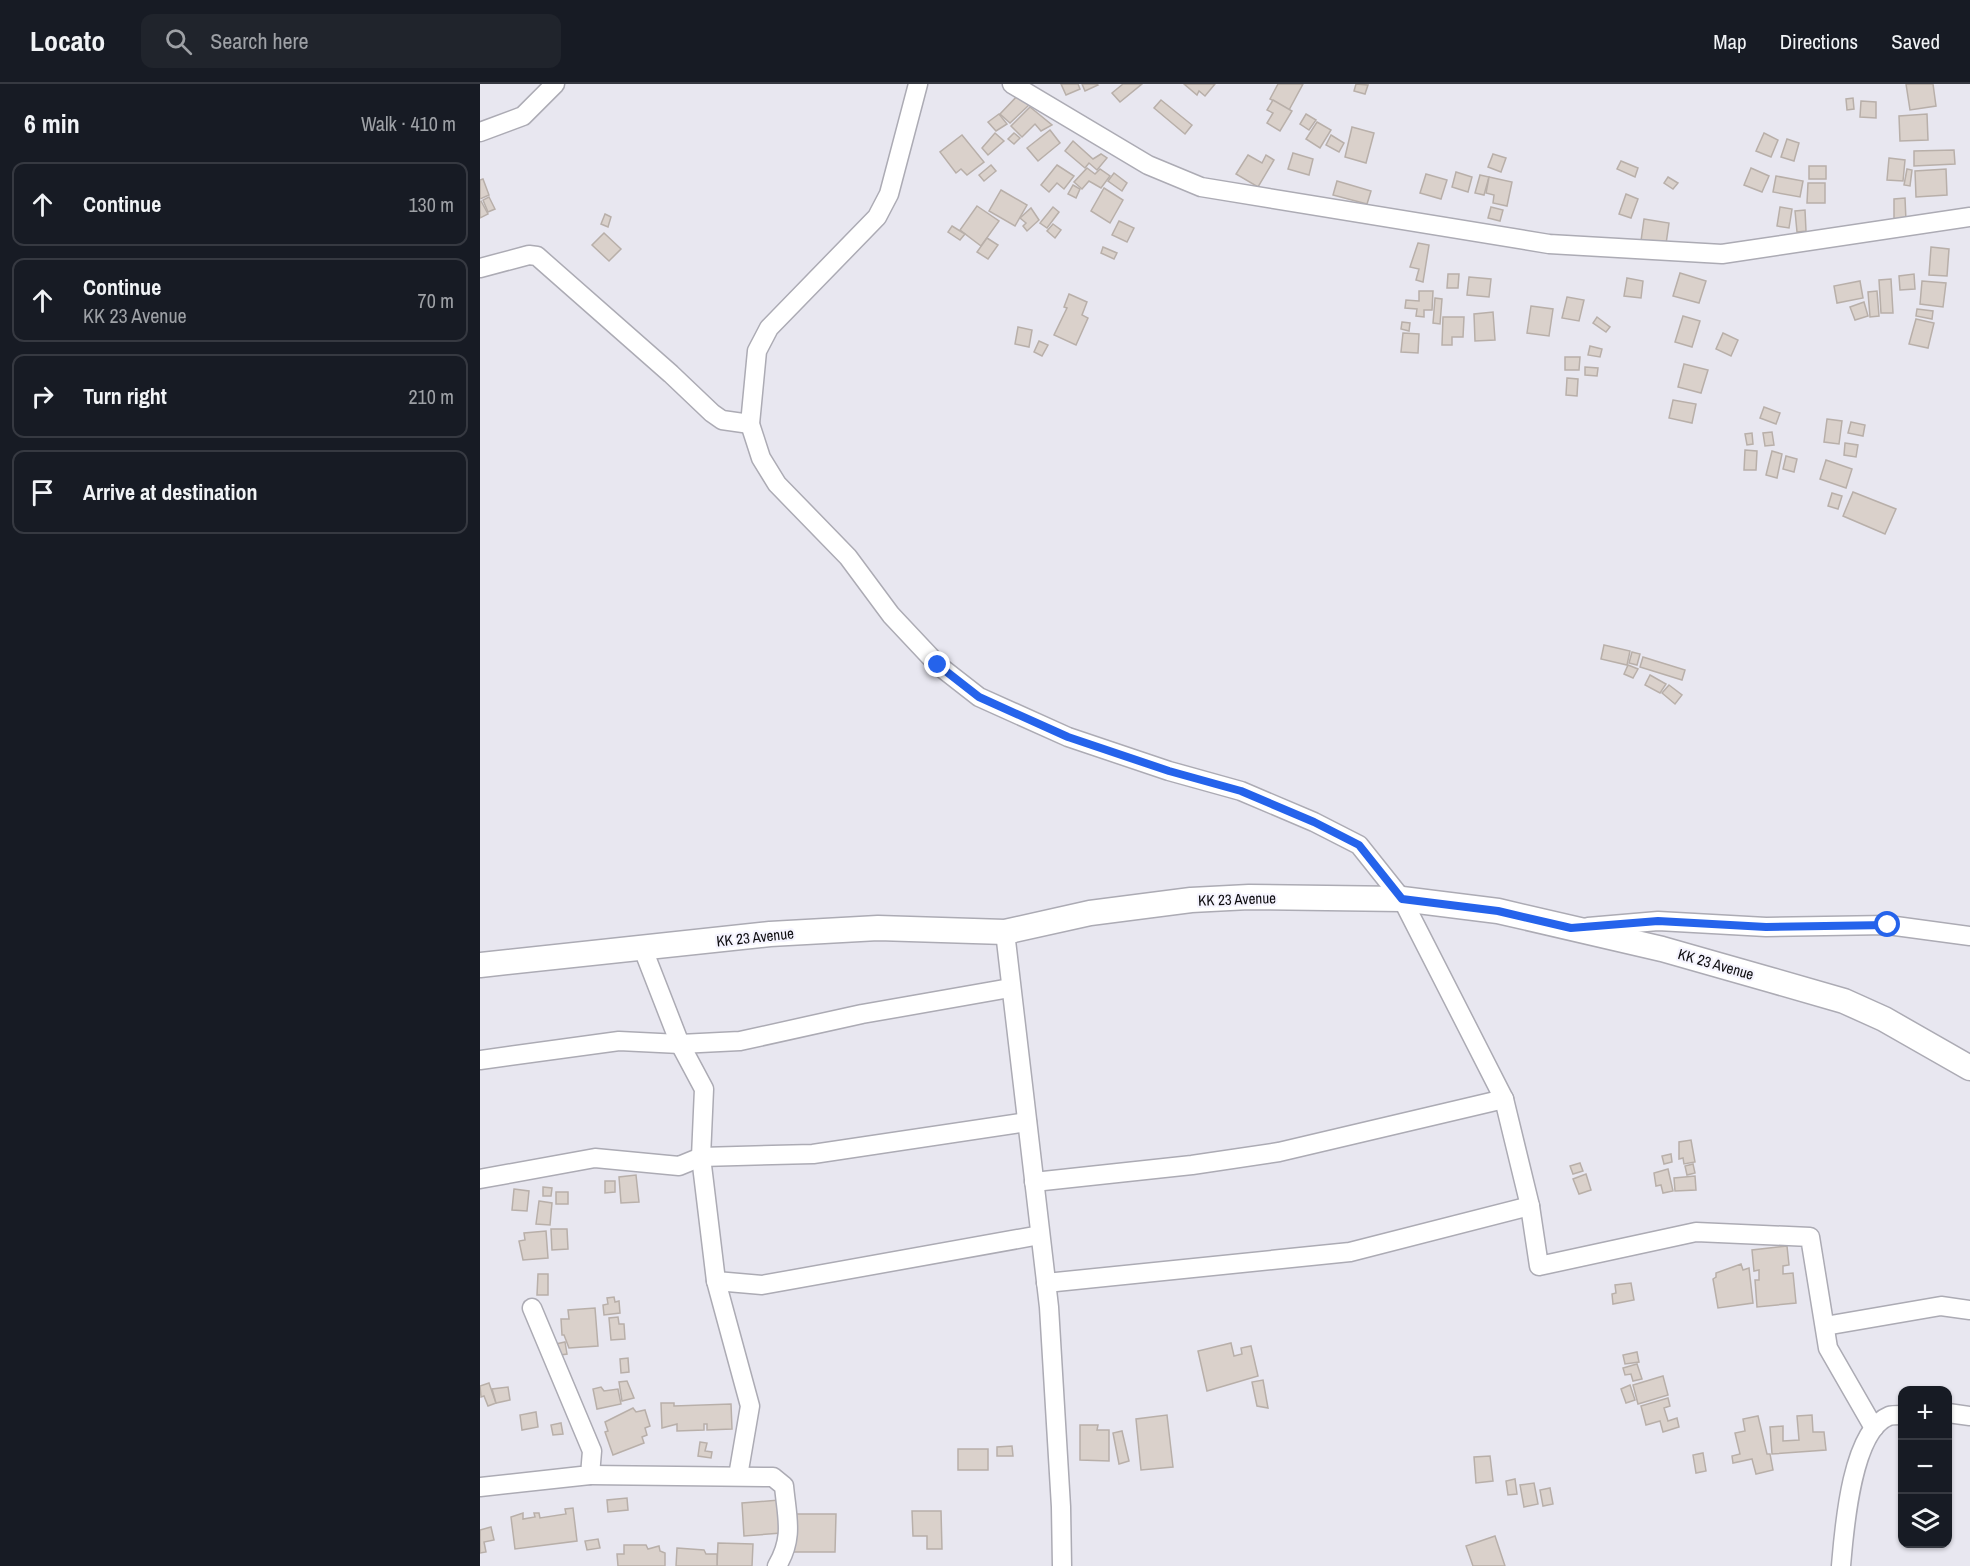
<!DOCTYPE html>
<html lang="en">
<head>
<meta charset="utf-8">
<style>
  :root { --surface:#171b24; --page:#20242c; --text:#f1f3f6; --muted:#9ea1a6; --line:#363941 }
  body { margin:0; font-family:"Archivo Narrow",sans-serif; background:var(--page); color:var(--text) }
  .controls { position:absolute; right:18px; bottom:18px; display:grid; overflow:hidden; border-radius:12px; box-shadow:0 2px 4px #0004 }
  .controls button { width:54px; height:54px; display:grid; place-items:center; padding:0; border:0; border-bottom:2px solid var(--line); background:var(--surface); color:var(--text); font:30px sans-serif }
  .stop { position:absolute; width:18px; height:18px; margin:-14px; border:4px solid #2563eb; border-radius:50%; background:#fff }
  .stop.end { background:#2563eb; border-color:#fff; box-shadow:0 2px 6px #0008 }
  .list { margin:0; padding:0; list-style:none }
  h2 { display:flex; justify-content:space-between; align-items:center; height:78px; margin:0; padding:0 24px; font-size:26px }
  h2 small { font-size:20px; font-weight:400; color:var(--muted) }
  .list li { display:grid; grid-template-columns:39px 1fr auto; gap:18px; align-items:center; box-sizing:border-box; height:84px; margin:0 12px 12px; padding:0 12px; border:2px solid var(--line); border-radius:12px }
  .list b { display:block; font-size:22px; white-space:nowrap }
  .list p { margin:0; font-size:20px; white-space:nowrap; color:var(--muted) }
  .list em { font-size:20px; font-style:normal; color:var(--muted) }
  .icon { flex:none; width:33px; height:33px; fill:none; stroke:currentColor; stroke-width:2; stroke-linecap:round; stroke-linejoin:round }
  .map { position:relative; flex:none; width:1490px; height:1482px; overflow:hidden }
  header { display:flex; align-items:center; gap:36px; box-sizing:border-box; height:84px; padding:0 30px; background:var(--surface); border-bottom:2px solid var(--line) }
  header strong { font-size:28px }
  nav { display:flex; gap:33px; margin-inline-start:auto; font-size:21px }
  .search { width:420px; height:54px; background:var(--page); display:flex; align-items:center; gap:15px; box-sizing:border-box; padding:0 21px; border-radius:12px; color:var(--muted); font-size:22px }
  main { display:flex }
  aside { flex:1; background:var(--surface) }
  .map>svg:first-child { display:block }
  .building { fill:#dad1cb; stroke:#b8afa9; stroke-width:1.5 }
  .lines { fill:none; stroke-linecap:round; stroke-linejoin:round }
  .minor-casing { stroke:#acabb4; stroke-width:21 }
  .secondary-casing { stroke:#acabb4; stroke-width:27 }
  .minor { stroke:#fff; stroke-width:18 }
  .secondary { stroke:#fff; stroke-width:24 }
  .route { stroke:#2563eb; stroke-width:8 }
  .labels { text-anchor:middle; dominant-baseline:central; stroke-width:4.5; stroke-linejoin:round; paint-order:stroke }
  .street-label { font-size:15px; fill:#0d0c0f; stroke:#f5f4fe }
</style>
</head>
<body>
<header>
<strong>Locato</strong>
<div class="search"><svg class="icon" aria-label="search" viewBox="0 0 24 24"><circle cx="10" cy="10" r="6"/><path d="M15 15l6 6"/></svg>Search here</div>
<nav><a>Map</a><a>Directions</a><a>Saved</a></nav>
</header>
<main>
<aside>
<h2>6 min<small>Walk · 410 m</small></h2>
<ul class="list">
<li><svg class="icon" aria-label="ahead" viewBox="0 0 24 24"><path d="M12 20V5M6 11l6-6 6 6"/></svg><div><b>Continue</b></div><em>130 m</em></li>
<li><svg class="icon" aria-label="ahead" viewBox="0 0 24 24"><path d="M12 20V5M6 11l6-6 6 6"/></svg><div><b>Continue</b><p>KK 23 Avenue</p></div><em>70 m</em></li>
<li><svg class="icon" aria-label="right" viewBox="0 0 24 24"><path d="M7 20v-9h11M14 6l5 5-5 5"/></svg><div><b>Turn right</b></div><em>210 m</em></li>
<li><svg class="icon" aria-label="arrive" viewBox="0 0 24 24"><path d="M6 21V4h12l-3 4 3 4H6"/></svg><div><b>Arrive at destination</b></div></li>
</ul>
</aside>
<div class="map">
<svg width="1490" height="1482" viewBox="0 0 1490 1482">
  <rect width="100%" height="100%" fill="#e8e7f0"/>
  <g class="building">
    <polygon points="581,0 598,0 600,5 586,11"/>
    <polygon points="602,0 617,0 618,1 605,7"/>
    <polygon points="643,0 662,0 640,18 632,9"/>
    <polygon points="704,0 735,0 725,12 719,7 717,11"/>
    <polygon points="798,0 823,0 809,26 790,15"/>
    <polygon points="876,0 888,1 885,10 874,7"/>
    <polygon points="1426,0 1453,0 1456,22 1430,26"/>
    <polygon points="539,10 549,21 530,39 520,30"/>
    <polygon points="1373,14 1374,25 1367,26 1366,15"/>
    <polygon points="681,16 712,41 705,50 674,24"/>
    <polygon points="793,16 812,27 800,47 787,39 793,29 787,26"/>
    <polygon points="1381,17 1396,18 1396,34 1380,33"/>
    <polygon points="550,23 572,41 561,47 555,40 542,53 531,42"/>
    <polygon points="519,30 527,40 516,47 508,38"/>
    <polygon points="826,30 836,36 829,46 820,40"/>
    <polygon points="1447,30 1448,56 1420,57 1419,32"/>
    <polygon points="837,38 851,46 840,64 826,55"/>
    <polygon points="872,43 894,49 886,79 865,73"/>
    <polygon points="570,46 580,59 558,77 547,64"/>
    <polygon points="515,49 524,57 508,71 502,64"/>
    <polygon points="534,49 540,54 534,60 528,55"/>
    <polygon points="1284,49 1298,56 1291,73 1276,67"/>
    <polygon points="482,51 504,78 487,91 481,85 476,89 460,68"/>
    <polygon points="851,51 864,59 859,68 846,61"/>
    <polygon points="1307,55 1319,59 1314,77 1301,73"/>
    <polygon points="593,57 613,75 621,70 627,74 617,86 609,79 605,84 585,67"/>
    <polygon points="1474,66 1475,80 1434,82 1434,67"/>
    <polygon points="813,69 833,75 829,91 808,85"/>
    <polygon points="1013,70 1026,74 1021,88 1008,83"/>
    <polygon points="768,71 782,79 786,71 794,76 778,103 756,90"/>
    <polygon points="1409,74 1425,76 1423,97 1407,96"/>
    <polygon points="1141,77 1158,84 1155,93 1137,85"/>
    <polygon points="511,81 516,87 504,97 499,91"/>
    <polygon points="577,81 594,92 584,105 577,99 569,108 561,101"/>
    <rect x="1329" y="82" width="17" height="13"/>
    <polygon points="607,84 615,90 620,85 630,92 621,104 609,97 602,105 594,98"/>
    <polygon points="1271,84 1289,92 1282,108 1264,101"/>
    <polygon points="1427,85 1432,86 1430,102 1424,101"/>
    <polygon points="1466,85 1467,111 1436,113 1435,87"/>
    <polygon points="976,88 992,93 988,108 972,103"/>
    <polygon points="634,89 647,99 642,107 628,97"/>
    <polygon points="946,90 967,96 961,115 940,109"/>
    <polygon points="1000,91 1009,93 1004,111 995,109"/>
    <polygon points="1296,92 1323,97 1320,113 1293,108"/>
    <polygon points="1009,93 1032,98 1027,122 1013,119 1014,111 1006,109"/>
    <polygon points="1188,93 1198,99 1193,105 1184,99"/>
    <polygon points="3,95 9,111 0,115 0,96"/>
    <polygon points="857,97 891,107 887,120 853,111"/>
    <polygon points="1328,99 1345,99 1345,119 1327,119"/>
    <polygon points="593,101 600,105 596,114 588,110"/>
    <polygon points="624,104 643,116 630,139 611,127"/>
    <polygon points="521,106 547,121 535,142 509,127"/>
    <polygon points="1146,110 1158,115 1151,134 1139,130"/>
    <polygon points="9,113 15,125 8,128 3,116"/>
    <polygon points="1425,114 1426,137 1414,138 1414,115"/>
    <polygon points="1,117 8,130 0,134 0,118"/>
    <polygon points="497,122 519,137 501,162 480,146"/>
    <polygon points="573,123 579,128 567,144 560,139"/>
    <polygon points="1011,123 1023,126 1020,137 1008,134"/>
    <polygon points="1300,123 1312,125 1309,144 1297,142"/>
    <polygon points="551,124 559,136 547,147 543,142 546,139 540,134"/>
    <polygon points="1325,126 1326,147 1317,148 1315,127"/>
    <polygon points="125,130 131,133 128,143 121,140"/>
    <polygon points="1164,135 1189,139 1186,160 1161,157"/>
    <polygon points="639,137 654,144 647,158 632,151"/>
    <polygon points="573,140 581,146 575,154 567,147"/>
    <polygon points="472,142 485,150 480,156 468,148"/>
    <polygon points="124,149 141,165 129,177 112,161"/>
    <polygon points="507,154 518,161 508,175 497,168"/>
    <polygon points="938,159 949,161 943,198 936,196 939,185 930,183"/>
    <polygon points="623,163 637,169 634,175 621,169"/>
    <polygon points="1451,163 1469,165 1467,192 1449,191"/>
    <polygon points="1200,189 1226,197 1219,219 1193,212"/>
    <polygon points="968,190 979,190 978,204 967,204"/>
    <polygon points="1434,190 1435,205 1420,206 1419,192"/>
    <polygon points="989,193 1011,195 1009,213 987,211"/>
    <polygon points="1147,194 1163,197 1161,214 1144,212"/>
    <polygon points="1411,195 1413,229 1401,229 1399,196"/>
    <polygon points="1380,197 1383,214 1357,219 1354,202"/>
    <polygon points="1442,197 1466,199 1463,223 1440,220"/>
    <polygon points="939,207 953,207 952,226 944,226 944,233 936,232 937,225 925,224 926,216 939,217"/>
    <polygon points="1397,207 1399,232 1390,233 1388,208"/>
    <polygon points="589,210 607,218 602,231 608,234 596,261 574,251 587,224 584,223"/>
    <polygon points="1087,213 1104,216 1099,237 1082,234"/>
    <polygon points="955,214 962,215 960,240 953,239"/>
    <polygon points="1384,218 1388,232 1375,236 1370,223"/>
    <polygon points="1051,222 1073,225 1069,252 1047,249"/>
    <polygon points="1437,225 1453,227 1452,235 1436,232"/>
    <polygon points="1013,228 1015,256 995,257 994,230"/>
    <polygon points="1203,232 1220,237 1212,263 1195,258"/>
    <polygon points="963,233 984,233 983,253 972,253 972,261 962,261"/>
    <polygon points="1117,233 1130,243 1126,248 1113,239"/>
    <polygon points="1436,235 1454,239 1448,264 1429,260"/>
    <polygon points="922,238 930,239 929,247 921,245"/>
    <polygon points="538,243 552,246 549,263 535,260"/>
    <polygon points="923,249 939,250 938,269 921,268"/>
    <polygon points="1243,249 1258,256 1251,272 1236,265"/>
    <polygon points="559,257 568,261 562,272 554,268"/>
    <polygon points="1110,262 1122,265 1120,273 1108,271"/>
    <polygon points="1085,273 1100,273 1099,286 1085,286"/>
    <polygon points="1204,280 1228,286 1221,309 1198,303"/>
    <polygon points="1105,283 1118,284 1117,292 1105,291"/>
    <polygon points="1087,294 1098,295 1097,312 1086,311"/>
    <polygon points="1193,316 1216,320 1212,339 1189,334"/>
    <polygon points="1284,323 1300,329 1296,340 1280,334"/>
    <polygon points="1347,335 1362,337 1359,360 1344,358"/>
    <polygon points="1371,338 1385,341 1383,352 1368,349"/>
    <polygon points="1292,348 1294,361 1285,362 1283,349"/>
    <polygon points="1272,349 1273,360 1267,361 1265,350"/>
    <polygon points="1365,359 1378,361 1376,373 1364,371"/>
    <polygon points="1265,366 1277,367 1276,386 1264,386"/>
    <polygon points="1292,367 1302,370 1297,394 1286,391"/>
    <polygon points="1306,372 1317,375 1314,388 1303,385"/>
    <polygon points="1346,376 1372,385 1366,404 1340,395"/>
    <polygon points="1373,408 1416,425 1405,450 1363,432"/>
    <polygon points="1352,409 1362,412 1358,425 1348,422"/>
    <polygon points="1124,561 1150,567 1147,581 1121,575"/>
    <polygon points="1152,568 1160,570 1157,581 1149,579"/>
    <polygon points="1163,573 1205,586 1202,596 1160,583"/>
    <polygon points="1148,581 1158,585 1153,594 1144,590"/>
    <polygon points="1170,591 1186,600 1180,609 1165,601"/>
    <polygon points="1189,601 1202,611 1195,620 1182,609"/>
    <polygon points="1211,1056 1215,1078 1204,1080 1203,1074 1199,1075 1199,1058"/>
    <polygon points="1191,1070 1192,1078 1184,1080 1182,1072"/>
    <polygon points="1100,1079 1103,1087 1093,1090 1090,1082"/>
    <polygon points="1213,1080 1215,1089 1207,1091 1205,1082"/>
    <polygon points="1188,1085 1193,1107 1183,1109 1181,1101 1176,1102 1174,1089"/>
    <polygon points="1106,1090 1111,1106 1099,1110 1093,1095"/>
    <polygon points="156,1091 159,1118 141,1119 139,1093"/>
    <polygon points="1215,1092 1216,1106 1195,1107 1194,1094"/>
    <polygon points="125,1097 135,1097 135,1108 125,1109"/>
    <polygon points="63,1103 72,1104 71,1112 63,1112"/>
    <polygon points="34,1105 49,1107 47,1127 32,1126"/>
    <rect x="76" y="1108" width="12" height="12"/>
    <polygon points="59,1117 72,1119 70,1141 56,1140"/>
    <polygon points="71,1145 87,1145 88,1165 72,1166"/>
    <polygon points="66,1147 68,1174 43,1176 39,1157 45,1156 44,1149"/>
    <polygon points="1307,1162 1309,1181 1303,1182 1303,1190 1313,1189 1316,1219 1277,1223 1275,1196 1279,1196 1279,1186 1274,1187 1272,1166"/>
    <polygon points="1261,1180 1263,1186 1269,1184 1273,1219 1238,1224 1233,1195 1236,1193 1236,1189"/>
    <polygon points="58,1190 68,1190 68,1211 57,1211"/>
    <polygon points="1151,1199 1154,1216 1133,1220 1132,1210 1136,1209 1135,1201"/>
    <polygon points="134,1213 135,1218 139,1217 140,1229 124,1231 123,1221 128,1220 127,1214"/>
    <polygon points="115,1224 118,1262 89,1264 84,1251 82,1251 81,1235 89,1235 88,1226"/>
    <polygon points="138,1233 139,1240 144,1240 145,1255 131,1256 129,1234"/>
    <polygon points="85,1258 87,1270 74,1272 71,1261"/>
    <polygon points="751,1259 754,1272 762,1270 761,1264 771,1262 778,1292 727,1307 718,1267"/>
    <polygon points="1157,1268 1159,1278 1145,1280 1143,1271"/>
    <polygon points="148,1274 149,1288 141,1289 140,1275"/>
    <polygon points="1157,1280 1162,1295 1153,1297 1151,1290 1145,1291 1143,1284"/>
    <polygon points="1183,1292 1188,1311 1158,1320 1153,1301"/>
    <polygon points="783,1296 788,1324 777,1322 772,1298"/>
    <polygon points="147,1297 154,1314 142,1317 139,1298"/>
    <polygon points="9,1299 16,1319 8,1322 4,1312 1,1313 0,1302"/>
    <polygon points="1150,1301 1155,1316 1146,1319 1141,1305"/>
    <polygon points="28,1303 30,1316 16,1319 12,1305"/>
    <polygon points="121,1303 124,1307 138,1305 141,1320 117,1325 113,1305"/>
    <polygon points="1188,1314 1190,1322 1184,1324 1188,1337 1197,1334 1199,1343 1183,1348 1180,1337 1166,1341 1161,1322"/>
    <polygon points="181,1319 194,1319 194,1322 251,1320 252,1345 227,1346 227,1340 224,1340 224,1346 197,1347 197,1340 182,1344"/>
    <polygon points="153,1324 156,1328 165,1326 170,1342 165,1344 167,1351 162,1353 164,1359 133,1371 125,1348 128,1347 125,1338"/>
    <polygon points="56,1328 58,1343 42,1346 40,1331"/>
    <polygon points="687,1331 693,1383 661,1386 656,1335"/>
    <polygon points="1332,1331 1333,1348 1344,1348 1346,1366 1292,1370 1290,1343 1303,1342 1303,1357 1319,1356 1317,1332"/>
    <polygon points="1278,1332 1287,1370 1290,1370 1293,1386 1276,1390 1272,1375 1253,1379 1252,1372 1260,1370 1255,1349 1265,1347 1263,1335"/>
    <polygon points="81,1339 83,1350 73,1351 71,1341"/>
    <polygon points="600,1341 618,1341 617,1346 629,1346 629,1377 600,1376"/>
    <polygon points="642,1347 649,1377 639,1380 633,1349"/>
    <polygon points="220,1358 227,1359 225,1367 232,1368 231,1374 218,1372"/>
    <polygon points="532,1362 533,1372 517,1372 517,1363"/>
    <rect x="478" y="1365" width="30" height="21"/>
    <polygon points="1223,1369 1226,1387 1216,1389 1213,1371"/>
    <polygon points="1010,1372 1013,1397 996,1399 994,1373"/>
    <polygon points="1035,1395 1037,1410 1028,1411 1026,1397"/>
    <polygon points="1054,1399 1058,1420 1044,1423 1040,1401"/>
    <polygon points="1070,1404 1073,1420 1063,1422 1060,1406"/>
    <polygon points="147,1414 148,1426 128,1428 127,1416"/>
    <polygon points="299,1416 301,1449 264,1452 262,1419"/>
    <polygon points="93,1424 97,1457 35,1465 31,1433 43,1429 43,1435 55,1433 54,1429 59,1429 60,1434 86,1430 85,1425"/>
    <polygon points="432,1427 461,1427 462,1465 447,1465 447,1452 433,1452"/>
    <polygon points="314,1430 356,1430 355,1468 314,1468"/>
    <polygon points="11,1443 14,1456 4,1458 6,1468 0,1469 0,1446"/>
    <polygon points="1015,1452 1025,1482 993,1482 986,1462"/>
    <polygon points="118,1455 120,1464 107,1466 105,1457"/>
    <polygon points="238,1459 273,1460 272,1482 237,1482"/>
    <polygon points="144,1461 166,1461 168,1465 179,1462 180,1467 185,1469 185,1482 138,1482 137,1470 144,1470"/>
    <polygon points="197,1464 224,1466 226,1470 237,1470 237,1482 196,1482"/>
  </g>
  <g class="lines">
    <defs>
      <g id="minor">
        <polyline points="438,0 409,110 397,133 289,244 277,267 270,340 281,374 297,400 368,473 411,531 458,581 499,613 588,653 689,687 761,707 834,738 879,761 922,815 1024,1015 1050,1122 1059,1182 1216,1148 1330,1153 1348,1264 1394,1344"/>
        <polyline points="532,0 668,81 721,103 1069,160 1242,170 1490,133"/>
        <polyline points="0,48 43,32 75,0"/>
        <polyline points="0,184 49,171 57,172 191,290 232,329 242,336 270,340"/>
        <polyline points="1108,843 1178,837 1286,843 1408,841 1490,852"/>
        <polyline points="525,848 569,1223 581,1423 582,1482"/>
        <polyline points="163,865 200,960 224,1005 221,1073 236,1197 270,1322 258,1392"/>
        <polyline points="0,976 139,957 200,960 260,957 382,930 530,904"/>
        <polyline points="0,1095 115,1074 199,1082 221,1073 333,1070 547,1038"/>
        <polyline points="554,1098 712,1081 799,1068 1024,1015"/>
        <polyline points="236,1197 282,1201 560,1151"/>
        <polyline points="566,1199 870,1168 1050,1122"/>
        <polyline points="1345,1242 1461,1222 1490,1226"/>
        <polyline points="1468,1329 1490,1332"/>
        <path d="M110,1391L293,1393L304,1402C307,1434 314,1453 297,1482"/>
        <polyline points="0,1403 110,1391 112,1367 52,1224"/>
        <path d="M1361,1482C1364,1447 1371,1347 1409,1332C1412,1331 1419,1331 1422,1331"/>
      </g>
      <polyline id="secondary" points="0,881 290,850 398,844 525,848 610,829 711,816 769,813 922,815 1018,827 1182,865 1291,896 1364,917 1404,935 1490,984"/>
    </defs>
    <use href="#minor" class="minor-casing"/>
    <use href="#secondary" class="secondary-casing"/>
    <use href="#minor" class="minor"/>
    <use href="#secondary" class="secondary"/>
  </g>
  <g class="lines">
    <polyline class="route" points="458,581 499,613 588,653 689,687 761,707 834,738 879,761 922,815 1018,827 1091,844 1178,837 1286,843 1408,841"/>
  </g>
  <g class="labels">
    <g class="street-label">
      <text transform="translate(757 815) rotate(-2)">KK 23 Avenue</text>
      <text transform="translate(275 853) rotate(-6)">KK 23 Avenue</text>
      <text transform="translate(1236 880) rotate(16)">KK 23 Avenue</text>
    </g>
  </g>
</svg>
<div class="controls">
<button>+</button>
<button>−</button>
<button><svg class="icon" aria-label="layers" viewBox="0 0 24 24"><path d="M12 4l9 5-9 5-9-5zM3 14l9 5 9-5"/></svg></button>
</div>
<div class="stop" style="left:1408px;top:841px"></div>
<div class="stop end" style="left:458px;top:581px"></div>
</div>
</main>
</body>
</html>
